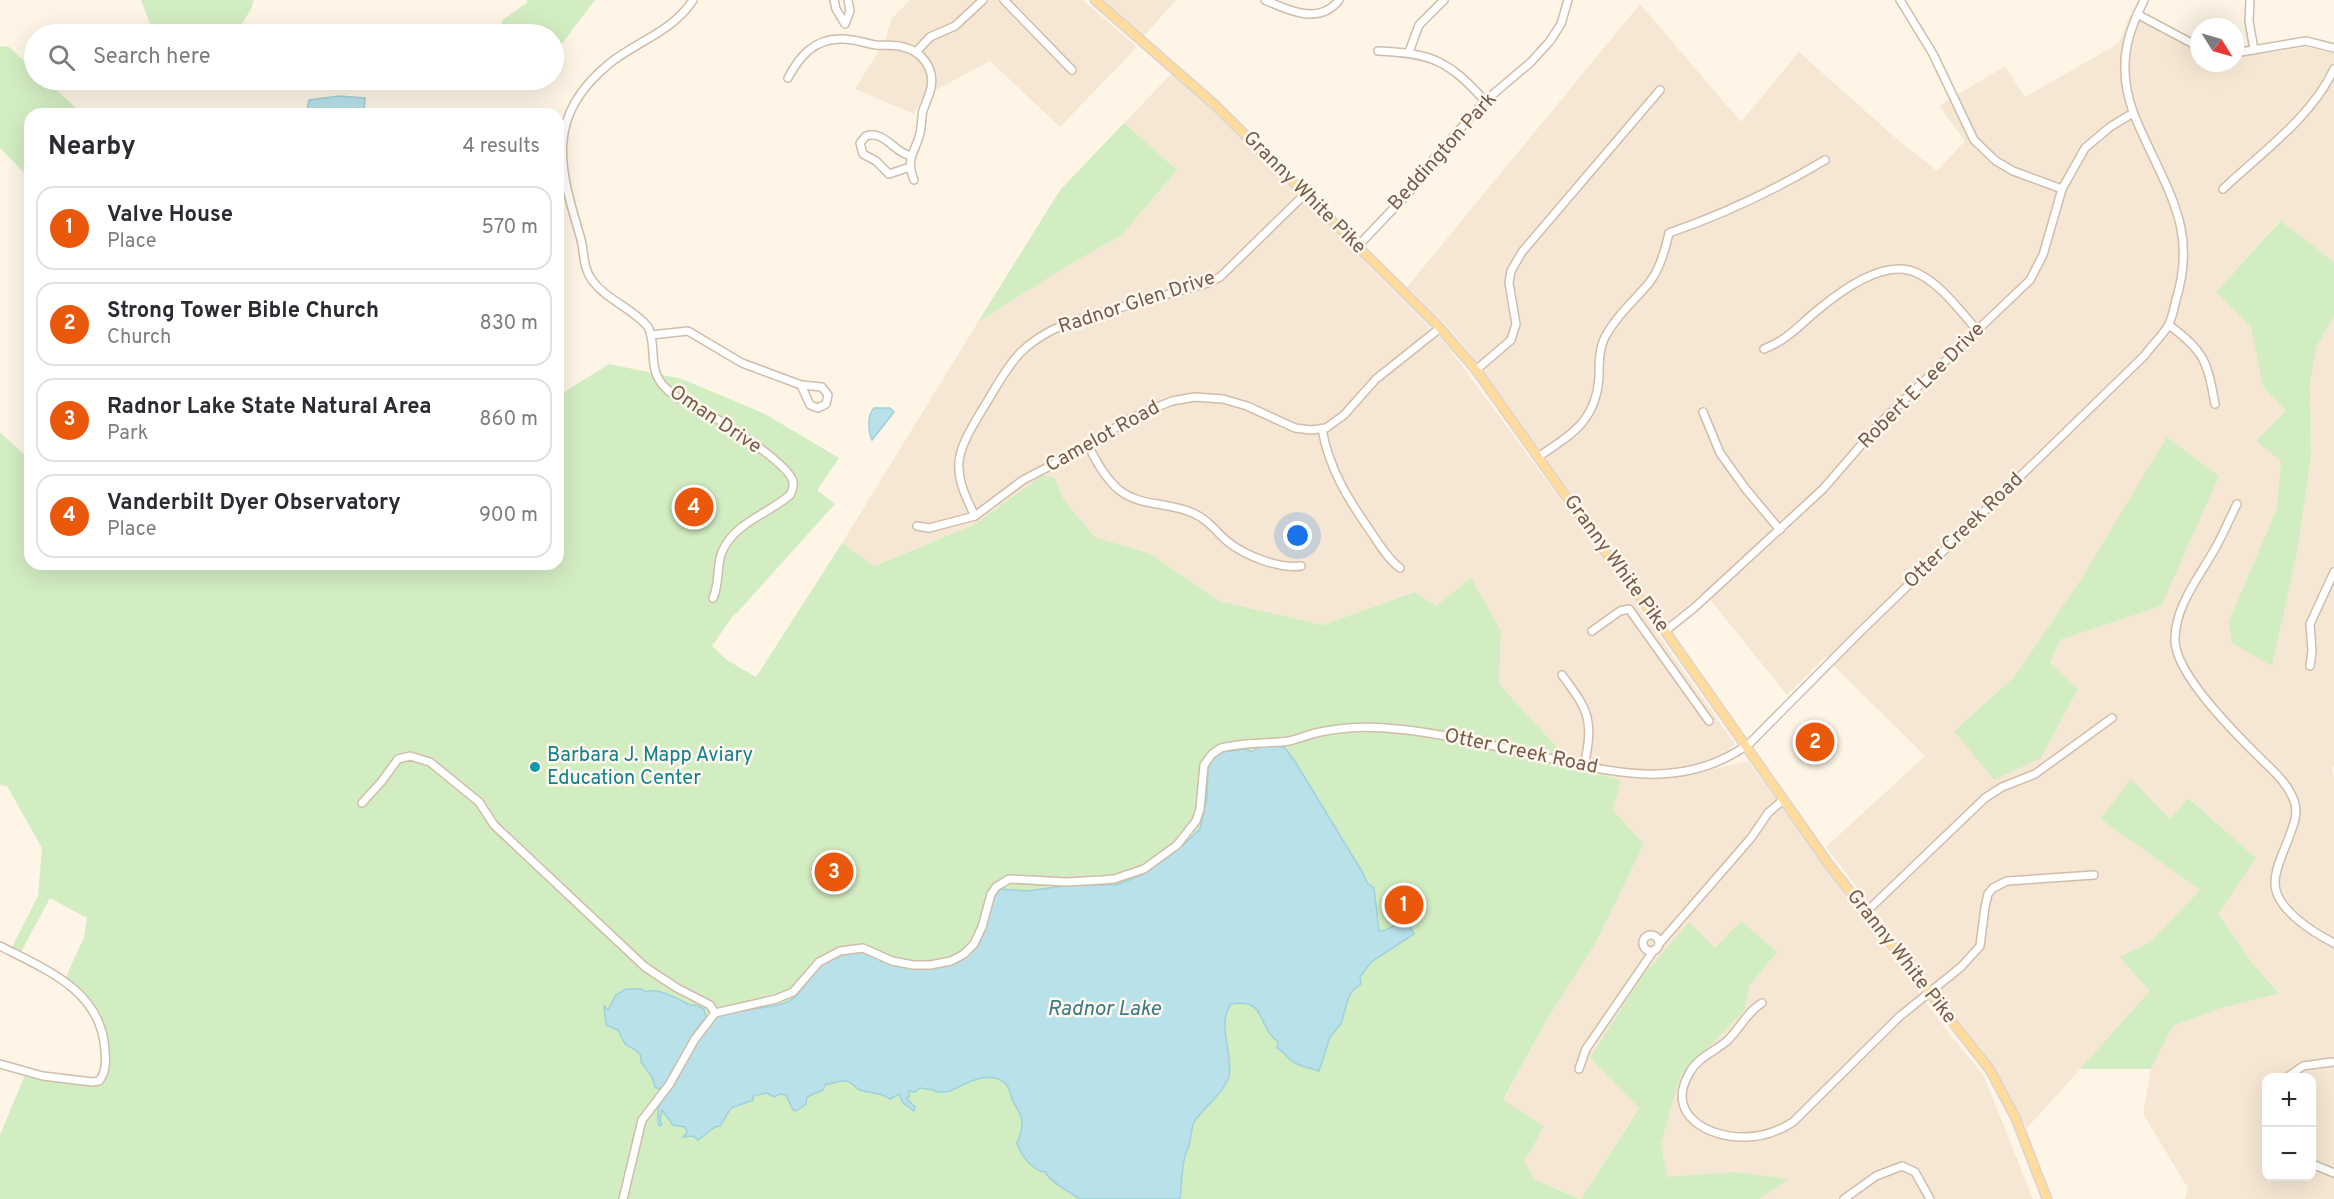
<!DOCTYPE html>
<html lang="en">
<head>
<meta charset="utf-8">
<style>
  :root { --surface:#fff; --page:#f2f2f3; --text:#2b2b33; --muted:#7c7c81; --line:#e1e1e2; --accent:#ea580c }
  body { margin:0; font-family:Overpass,sans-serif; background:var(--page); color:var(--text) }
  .controls { position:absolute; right:18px; bottom:18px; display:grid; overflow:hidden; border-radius:12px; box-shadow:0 6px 24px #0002 }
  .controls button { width:54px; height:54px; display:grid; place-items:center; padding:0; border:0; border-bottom:2px solid var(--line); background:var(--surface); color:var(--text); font:30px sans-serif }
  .compass { position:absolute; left:2190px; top:18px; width:54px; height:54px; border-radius:50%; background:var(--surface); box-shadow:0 6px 24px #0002; rotate:127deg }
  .you { position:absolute; left:1298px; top:536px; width:21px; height:21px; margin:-15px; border:4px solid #fff; border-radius:50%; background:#1a73e8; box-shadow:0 0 0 9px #1a73e833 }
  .badge { display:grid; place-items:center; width:39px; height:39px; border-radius:50%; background:var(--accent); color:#fff; font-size:20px; font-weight:700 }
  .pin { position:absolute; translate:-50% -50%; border:3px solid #fff; box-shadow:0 2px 6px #0006 }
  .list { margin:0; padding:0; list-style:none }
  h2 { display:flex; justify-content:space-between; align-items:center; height:78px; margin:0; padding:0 24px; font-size:26px }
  h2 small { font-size:20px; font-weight:400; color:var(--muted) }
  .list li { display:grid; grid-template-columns:39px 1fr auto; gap:18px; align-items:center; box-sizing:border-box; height:84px; margin:0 12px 12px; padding:0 12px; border:2px solid var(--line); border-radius:18px }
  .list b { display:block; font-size:22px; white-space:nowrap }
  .list p { margin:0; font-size:20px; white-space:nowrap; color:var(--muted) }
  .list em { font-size:20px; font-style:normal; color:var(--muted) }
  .icon { flex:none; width:33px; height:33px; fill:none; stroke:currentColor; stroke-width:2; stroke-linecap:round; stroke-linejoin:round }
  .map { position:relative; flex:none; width:2334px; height:1199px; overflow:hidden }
  .search { position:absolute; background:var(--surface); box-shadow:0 6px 24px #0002; left:24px; top:24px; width:540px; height:66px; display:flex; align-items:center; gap:15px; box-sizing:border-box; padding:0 21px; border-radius:33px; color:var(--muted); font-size:22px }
  .panel { position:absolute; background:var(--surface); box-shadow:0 6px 24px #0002; left:24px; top:108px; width:540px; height:462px; border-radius:18px }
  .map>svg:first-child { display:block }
  .residential { fill:#f6e7d4; fill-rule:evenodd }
  .green { fill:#d3edc3 }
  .water { fill:#b9e1e9; stroke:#9ed1dc; stroke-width:1.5 }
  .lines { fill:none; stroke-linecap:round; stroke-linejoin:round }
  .minor-casing { stroke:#d0bdaa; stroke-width:10 }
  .major-casing { stroke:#dcd4cf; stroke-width:11 }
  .minor { stroke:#fff; stroke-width:7 }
  .major { stroke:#ffdc9c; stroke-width:8 }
  .culture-dot { fill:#0f9aa8; stroke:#fff8ee; stroke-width:2 }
  .labels { text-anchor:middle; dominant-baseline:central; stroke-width:5; stroke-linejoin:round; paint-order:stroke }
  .street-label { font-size:20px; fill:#795b48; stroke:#fff8ee }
  .culture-label { font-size:20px; fill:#0d838f; stroke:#fff8ee; text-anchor:start }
  .water-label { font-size:21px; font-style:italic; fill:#3e7987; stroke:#fff8ee }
</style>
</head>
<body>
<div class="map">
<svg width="2334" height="1199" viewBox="0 0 2334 1199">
  <rect width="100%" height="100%" fill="#fef5e6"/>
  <g class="residential">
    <polygon points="910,0 1083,0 1137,47 1060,127 990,61 923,97 914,114 855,89 885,41 891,19"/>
    <polygon points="1103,0 1176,0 1144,36"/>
    <path d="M1640,4L1741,122L1799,52L1898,140L1937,171L1965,141L1939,106L2005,66L2025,97L2119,43L2130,14L2199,53V63H2235V57L2308,47L2334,53V262L2279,221L2216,292L2251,327L2263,387L2286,411L2277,508L2229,621L2271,666L2298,547L2311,456L2310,382L2317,346L2334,316V764L2332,769L2334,777V1199H2185L2188,1188L2143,1114L2151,1069L2173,1026L2219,1009L2279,992L2253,964L2218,914L2255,857L2188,798L2170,819L2131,780L2100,819L2200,890L2150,942L2121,957L2151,991L2027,1128L1987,1057L1826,847L1925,756L1825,657L1787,695L1704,592L1665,624L1487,376L1451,330L1407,287ZM2083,576L2161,606L2060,640L2050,663L2078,689L2041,758L1954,731L2014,677ZM2266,1078H2312V1176H2266Z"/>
    <polygon points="1171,74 1214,111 1446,344 1603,557 1735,744 1719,757 1699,763 1697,773 1748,761 1948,1032 1984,1076 2033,1199 1759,1199 1788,1179 1736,1172 1667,1178 1661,1144 1680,1077 1745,1010 1749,986 1777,952 1715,949 1689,923 1590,1058 1639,1107 1581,1199 1534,1179 1523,1162 1503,1101 1545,1023 1595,944 1644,844 1613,810 1621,780 1577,769 1499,684 1501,631 1436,607 1413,592 1323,625 1219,601 1151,554 1095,537 1064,500 1055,478 1043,475 973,525 873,566 842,543 978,322 1069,265 1122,235 1177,170 1124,123"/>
  </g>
  <g class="green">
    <polygon points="141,0 254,0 251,9 236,34 154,34"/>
    <polygon points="526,0 595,0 554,54 554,34 502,34 502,20 528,2"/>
    <polygon points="0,46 9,47 34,70 34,80 45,80 83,114 30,114 30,179 0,148"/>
    <polygon points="1124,123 1177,170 1122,235 1069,265 978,322 1060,190"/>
    <polygon points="2280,221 2334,262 2334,316 2317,346 2310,382 2311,456 2298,547 2272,666 2232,643 2229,621 2277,508 2281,461 2256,441 2286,411 2263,387 2251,327 2216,292"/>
    <path d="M609,364L682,379L765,414L839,458L817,490L835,504L735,615V613L712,646L727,660L756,677L842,543L874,566L973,525L1043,475L1055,478L1064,500L1095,537L1151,554L1219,601L1323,625L1414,592L1436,606L1471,578L1501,631L1499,684L1577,769L1621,780L1613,810L1644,844L1595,944L1545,1023L1503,1100L1544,1126L1524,1162L1534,1179L1580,1199H0V1135L25,1075L95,1085L105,1078C113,1053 105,1016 87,996C81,989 73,984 65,979L84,937L87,918L50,898L21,952L12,947L38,896L42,848L7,786L0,785V432L30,460V564H558V396Z"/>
    <polygon points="2167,437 2219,476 2161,606 2060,640 2050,663 2078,689 2041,758 1994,780 1954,731 2014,677 2083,576"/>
    <polygon points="2131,779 2170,819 2188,798 2256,858 2218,914 2253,964 2279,993 2219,1009 2173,1026 2151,1069 2080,1069 2150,991 2120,957 2150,942 2200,890 2100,819"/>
    <polygon points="1741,921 1777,952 1749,986 1745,1010 1680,1077 1661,1144 1667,1177 1736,1172 1789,1179 1759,1199 1581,1199 1639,1108 1590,1058 1640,979 1689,922 1715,948"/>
  </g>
  <g class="water">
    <polygon points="339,96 365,98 364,114 317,114 307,110 309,100"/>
    <path d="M874,408H890L894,412L872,440C868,432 867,415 874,408Z"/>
    <path d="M1278,746L1285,748L1296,763L1363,873L1367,883L1374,888L1379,931C1390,932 1397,921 1406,920L1414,934L1371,962L1360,977L1361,984L1353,990L1348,999L1341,1024L1330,1037L1319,1071C1311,1068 1303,1067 1295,1063C1288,1060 1285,1052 1277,1048L1278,1042C1256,1025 1267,998 1231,1004C1216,1025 1234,1055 1229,1076C1225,1091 1205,1107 1196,1119C1191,1125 1191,1138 1189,1145C1189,1147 1186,1152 1186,1153C1181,1166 1182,1185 1180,1199H1080C1069,1192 1052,1183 1045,1172C1033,1171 1020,1154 1017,1143C1024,1127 1024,1119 1015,1105C1011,1100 1011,1089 1006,1084C989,1068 966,1084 950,1091C946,1092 940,1092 936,1092L933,1090L920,1088L915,1092L909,1091V1097L906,1098L915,1107L914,1111L903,1103L899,1094L890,1099C879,1091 871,1094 860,1090C854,1087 852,1081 844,1081C837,1081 831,1084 825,1085L823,1090L807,1097L806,1104L796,1111L793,1110L786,1095L780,1094L774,1097L767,1093L753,1096V1100L731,1108L720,1126L715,1127L698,1140L693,1136L683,1137L687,1133L685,1127L673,1125L662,1110L660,1121L662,1124L660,1126L658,1124V1107L676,1082L693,1048L716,1017L725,1013C744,1009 767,1009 785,1003C804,996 813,967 826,960C838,953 850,955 862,950C900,966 915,976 955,959C962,956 972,953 976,947C986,933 991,911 994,895L999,889L1027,891L1071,885H1116L1142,875L1184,844L1200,829L1207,798L1208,765L1212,759L1223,752L1245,749L1252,752L1259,747Z"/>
    <path d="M626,989H642L645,992C659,987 678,999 690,1005H696L704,1009L706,1018C686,1037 680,1074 659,1089L655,1087L652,1077L641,1062V1056L637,1051L625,1044L618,1030L606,1025L604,1006L608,1010L616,995Z"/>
  </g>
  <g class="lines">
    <defs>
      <g id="minor">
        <path d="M693,0C673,31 638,41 610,63C545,116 559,166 580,236C585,251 582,267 592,280C606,300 633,308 648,327C657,344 648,367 662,384C675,400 695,406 712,416C728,425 791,466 793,482C794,487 792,491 790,495C768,514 734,523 722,552C716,566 720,584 713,598"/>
        <polyline points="834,0 836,9 845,24 850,11 848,0"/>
        <polyline points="1004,0 1072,70"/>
        <path d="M1265,0C1289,11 1320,25 1339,0"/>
        <polyline points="1900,0 1933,54 1974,140 1996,161 2013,171 2062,189"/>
        <polyline points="2250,0 2249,21 2254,50"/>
        <polyline points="2137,14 2199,47"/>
        <path d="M1378,51C1432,53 1449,61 1485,101"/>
        <polyline points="916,52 930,37 955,26 983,0"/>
        <polyline points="1409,52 1419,25 1444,0"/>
        <polyline points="2235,53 2306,41 2334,48"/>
        <path d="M788,78C799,57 814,39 840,39C852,38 864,43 876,45C885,46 895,44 903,47C922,51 935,69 931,88C929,96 926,103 923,110C921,119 922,128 919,137C913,155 906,160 914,180"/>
        <path d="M910,167L889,174L876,161L863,154L860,143L866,136C885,130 894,153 911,156"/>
        <path d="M2223,189C2262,152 2311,118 2334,69"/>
        <polyline points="1357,247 1412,189 1436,156 1485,101 1531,62 1550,41 1561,24 1568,0"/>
        <path d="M2169,325C2205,352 2207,361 2215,404"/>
        <polyline points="651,335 688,331 742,363 801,385 822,387 828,395 826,404 818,408 810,405 801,385"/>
        <path d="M1764,349C1789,339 1798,326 1819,309C1842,290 1886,258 1917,273C1941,284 1960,311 1977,330"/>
        <polyline points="1476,370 1511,340 1516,324 1509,283 1511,271 1522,252 1660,90"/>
        <polyline points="1703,412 1720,453 1745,488 1780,530"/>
        <path d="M1322,429C1329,470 1350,502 1373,535C1381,547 1389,560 1400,568"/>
        <path d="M1088,445C1096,461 1105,478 1119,490C1141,507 1169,502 1193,513C1209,520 1216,532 1228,542C1246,556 1279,569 1301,566"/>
        <path d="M1538,457C1572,434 1596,421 1599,377C1599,364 1599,349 1605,337C1616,316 1634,301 1649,283C1660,269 1665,250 1669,233C1724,214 1775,190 1825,160"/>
        <path d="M2237,504C2230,518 2224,532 2217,545C2201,575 2174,606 2175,641C2176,674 2233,731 2256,754C2270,768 2290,784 2295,804C2298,817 2292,828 2288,840C2283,853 2275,869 2275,883C2275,909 2314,933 2334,943"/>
        <path d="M975,516C950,467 955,455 982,410C994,391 1005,369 1020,353C1047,326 1080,319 1115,309C1146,300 1177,292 1208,283L1220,277L1304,195"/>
        <polyline points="917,526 929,528 975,516 1023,480 1075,453 1131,418 1172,401 1195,397 1223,399 1247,406 1295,428 1311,430 1326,428 1344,415 1376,379 1440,328"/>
        <polyline points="1592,631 1620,611 1629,609 1709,721"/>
        <polyline points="1665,631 1694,608 1823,489 1881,422 2030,280 2043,255 2062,189 2085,148 2110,127 2133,113"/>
        <polyline points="2310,666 2312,651 2310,624 2334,572"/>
        <path d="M1562,675C1589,711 1594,720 1584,766"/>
        <polyline points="362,803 382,781 398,759 410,756 430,762 479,802 494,825 645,967 677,988 710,1005 715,1013"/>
        <polyline points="1866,912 1985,798 2002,787 2035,774 2112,718"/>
        <circle cx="1651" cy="943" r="8"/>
        <polyline points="1659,944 1751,838 1768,813 1783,800"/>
        <path d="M0,946C47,970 102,991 105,1051C106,1062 106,1072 99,1081L92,1082L43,1076L0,1064"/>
        <path d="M1762,1003C1747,1012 1740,1028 1728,1040C1716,1051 1698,1057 1690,1072C1664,1114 1708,1138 1745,1137C1762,1137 1779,1131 1793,1122L1899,1017L1961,967L1980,946L1985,907L1988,894L1993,888L2007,881L2094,875"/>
        <polyline points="1579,1069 1586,1049 1654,950"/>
        <polyline points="2286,1078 2303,1066 2332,1062"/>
        <polyline points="2312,1164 2334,1173"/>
        <path d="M623,1199L642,1120L669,1085L695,1039L715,1013L776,999L793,992L819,962L840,951L863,948L892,961L913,965H930L951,961L964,954L974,944L982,927L991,894L996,887L1009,879L1066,882L1102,880L1114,879L1144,869L1177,845L1196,821L1200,809L1204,765L1212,754L1221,748C1243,742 1267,744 1289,741C1299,739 1309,734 1320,732C1344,727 1371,726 1397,729C1448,734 1498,747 1548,758C1619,774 1686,790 1750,743L1858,634L2145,355C2152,345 2162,336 2168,326C2172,319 2174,308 2176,300C2195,238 2175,203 2149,148C2137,123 2125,98 2125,70C2124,44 2133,23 2144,0"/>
        <polyline points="1844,1199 1876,1176 1902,1166 1915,1172 1930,1199"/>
      </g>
      <polyline id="major" points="1095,0 1215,105 1440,328 1476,370 1625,579 1665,631 1830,866 1990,1070 2016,1119 2047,1199"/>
    </defs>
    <use href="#minor" class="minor-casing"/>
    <use href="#major" class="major-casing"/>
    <use href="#minor" class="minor"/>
    <use href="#major" class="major"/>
  </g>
  <circle class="culture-dot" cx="535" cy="767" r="6"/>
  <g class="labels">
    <g class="street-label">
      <text transform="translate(1443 152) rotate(-48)">Beddington Park</text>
      <text transform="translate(1304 193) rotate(45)">Granny White Pike</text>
      <text transform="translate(1137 303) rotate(-18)">Radnor Glen Drive</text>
      <text transform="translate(1922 386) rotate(-45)">Robert E Lee Drive</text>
      <text transform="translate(715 420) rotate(34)">Oman Drive</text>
      <text transform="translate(1103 437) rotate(-29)">Camelot Road</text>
      <text transform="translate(1964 531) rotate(-44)">Otter Creek Road</text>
      <text transform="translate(1616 564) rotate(54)">Granny White Pike</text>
      <text transform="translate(1521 752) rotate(12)">Otter Creek Road</text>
      <text transform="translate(1901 957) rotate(52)">Granny White Pike</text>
    </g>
    <g class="culture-label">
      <text x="547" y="756">Barbara J. Mapp Aviary<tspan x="547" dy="23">Education Center</tspan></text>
    </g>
    <g class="water-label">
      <text x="1104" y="1009">Radnor Lake</text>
    </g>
  </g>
</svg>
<div class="controls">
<button>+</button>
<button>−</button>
</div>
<svg class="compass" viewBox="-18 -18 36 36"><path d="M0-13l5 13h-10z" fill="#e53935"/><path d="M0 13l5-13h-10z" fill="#7c7c81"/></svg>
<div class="you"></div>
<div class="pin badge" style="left:1404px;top:905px">1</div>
<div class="pin badge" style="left:1815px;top:742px">2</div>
<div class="pin badge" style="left:834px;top:872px">3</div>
<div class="pin badge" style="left:694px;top:507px">4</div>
<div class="search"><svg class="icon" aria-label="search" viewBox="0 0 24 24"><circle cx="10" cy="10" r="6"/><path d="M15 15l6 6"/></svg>Search here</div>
<section class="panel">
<h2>Nearby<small>4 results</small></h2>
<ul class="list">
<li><span class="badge">1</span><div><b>Valve House</b><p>Place</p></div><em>570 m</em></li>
<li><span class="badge">2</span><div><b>Strong Tower Bible Church</b><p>Church</p></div><em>830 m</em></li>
<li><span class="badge">3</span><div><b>Radnor Lake State Natural Area</b><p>Park</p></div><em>860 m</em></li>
<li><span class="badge">4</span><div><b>Vanderbilt Dyer Observatory</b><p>Place</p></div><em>900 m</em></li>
</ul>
</section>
</div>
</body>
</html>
